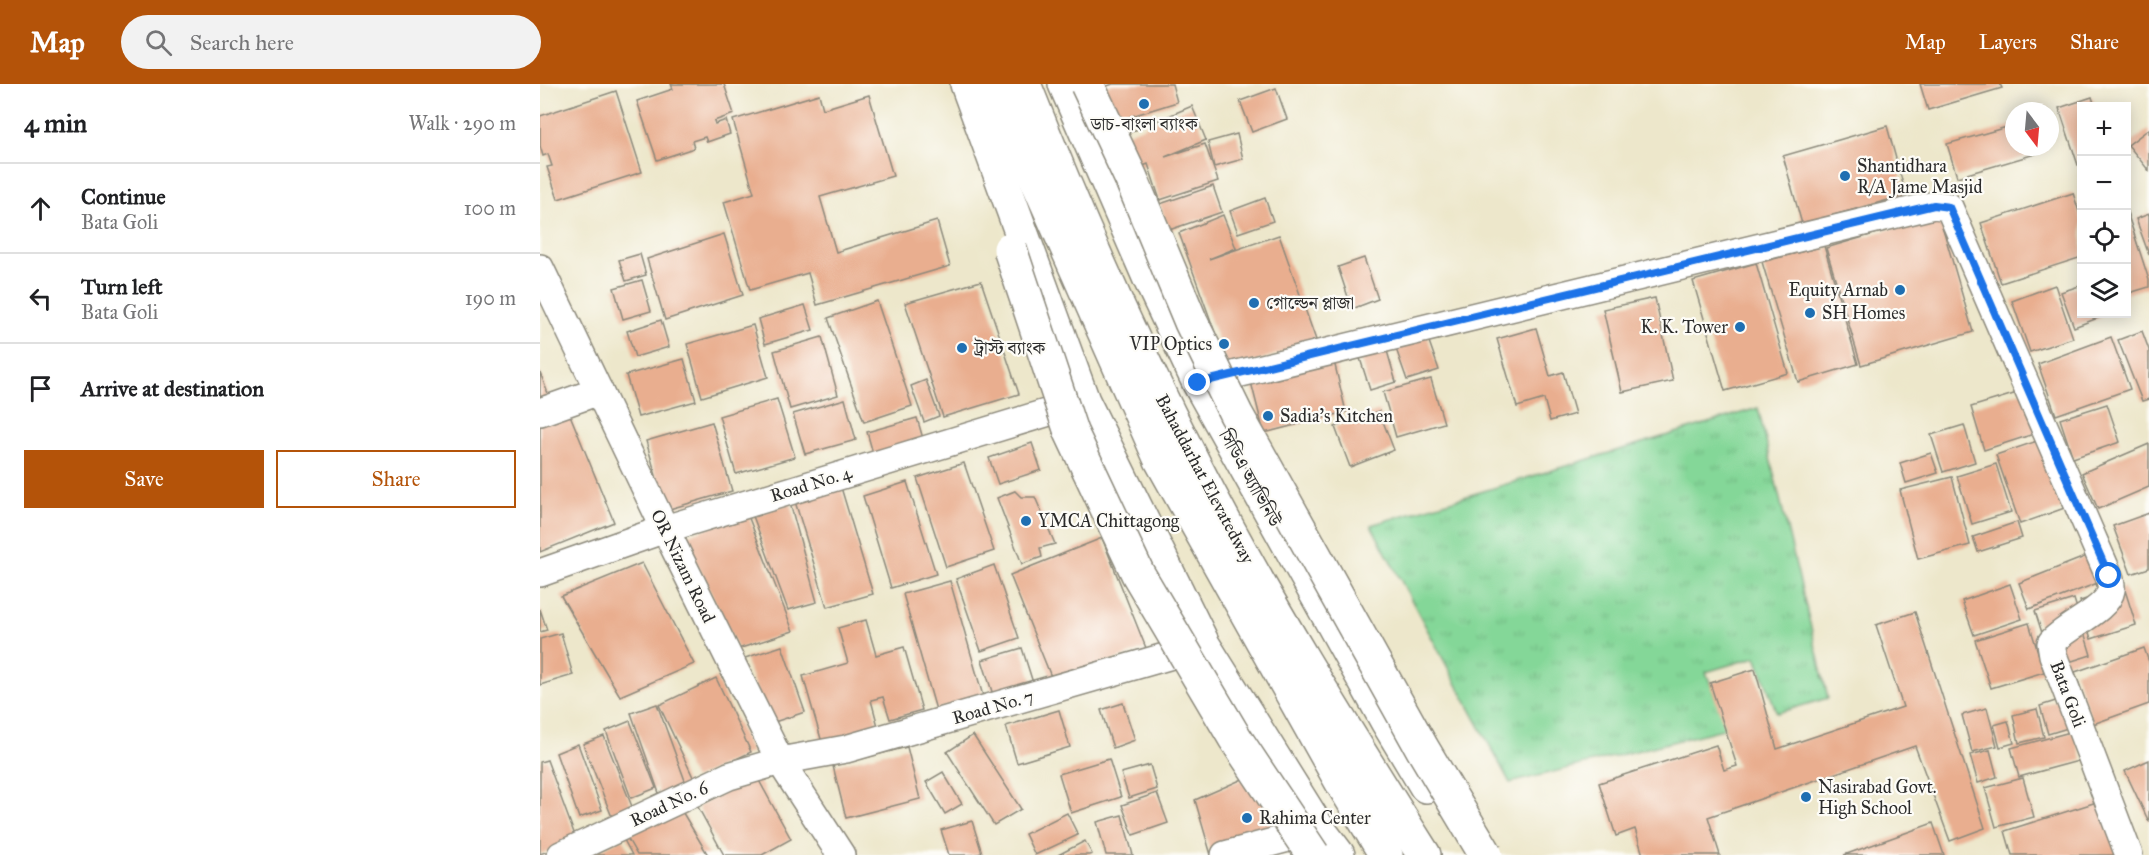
<!DOCTYPE html>
<html lang="en">
<head>
<meta charset="utf-8">
<style>
  :root { --surface:#fff; --page:#f2f2f2; --text:#202124; --muted:#757577; --line:#e0e0e0; --accent:#b45309 }
  body { margin:0; font-family:"IM FELL Great Primer","Noto Serif Bengali",serif; background:var(--page); color:var(--text) }
  .controls { position:absolute; right:18px; top:18px; display:grid; overflow:hidden; border-radius:0px; box-shadow:0 3px 15px #0003 }
  .controls button { width:54px; height:54px; display:grid; place-items:center; padding:0; border:0; border-bottom:2px solid var(--line); background:var(--surface); color:var(--text); font:30px sans-serif }
  .compass { position:absolute; left:1465px; top:18px; width:54px; height:54px; border-radius:50%; background:var(--surface); box-shadow:0 3px 15px #0003; rotate:164deg }
  .stop { position:absolute; width:18px; height:18px; margin:-14px; border:4px solid #1a73e8; border-radius:50%; background:#fff }
  .stop.end { background:#1a73e8; border-color:#fff; box-shadow:0 2px 6px #0008 }
  .list { margin:0; padding:0; list-style:none }
  h2 { display:flex; justify-content:space-between; align-items:center; height:78px; margin:0; padding:0 24px; font-size:26px }
  h2 small { font-size:20px; font-weight:400; color:var(--muted) }
  .list li { display:grid; grid-template-columns:39px 1fr auto; gap:18px; align-items:center; box-sizing:border-box; height:90px; padding:0 24px; border-top:2px solid var(--line) }
  .list b { display:block; font-size:22px; white-space:nowrap }
  .list p { margin:0; font-size:20px; white-space:nowrap; color:var(--muted) }
  .list em { font-size:20px; font-style:normal; color:var(--muted) }
  .actions { display:flex; gap:12px; padding:18px 24px }
  .actions a { flex:1; padding:14px 0; border:2px solid var(--accent); border-radius:0px; text-align:center; font-size:21px; color:var(--accent) }
  .actions .main { background:var(--accent); color:#fff }
  .icon { flex:none; width:33px; height:33px; fill:none; stroke:currentColor; stroke-width:2; stroke-linecap:round; stroke-linejoin:round }
  .map { position:relative; flex:none; width:1609px; height:771px; overflow:hidden }
  header { display:flex; align-items:center; gap:36px; box-sizing:border-box; height:84px; padding:0 30px; background:var(--accent); color:#fff }
  header strong { font-size:28px }
  nav { display:flex; gap:33px; margin-inline-start:auto; font-size:21px }
  .search { width:420px; height:54px; background:var(--page); display:flex; align-items:center; gap:15px; box-sizing:border-box; padding:0 21px; border-radius:33px; color:var(--muted); font-size:22px }
  main { display:flex }
  aside { flex:1; background:var(--surface) }
  .map>svg:first-child { display:block }
  .park { fill:url(#park-tufts); stroke:#588162; stroke-width:1.5 }
  .building { fill:#e9ae8f }
  .lines { fill:none; stroke-linecap:round; stroke-linejoin:round }
  .minor-casing { stroke:#8c897b; stroke-width:30 }
  .trunk-casing { stroke:#8c897b; stroke-width:36 }
  .minor { stroke:#fff; stroke-width:27 }
  .trunk { stroke:#fff; stroke-width:33 }
  .primary-bridge-casing { stroke:#8c897b; stroke-width:36; stroke-linecap:butt }
  .primary-bridge { stroke:#fff; stroke-width:33 }
  .route { stroke:#1a73e8; stroke-width:8 }
  .poi-dot { fill:#1f6fb2; stroke:#fdfcf7; stroke-width:2 }
  .labels { text-anchor:middle; dominant-baseline:central; stroke-width:4.5; stroke-linejoin:round; paint-order:stroke }
  .poi-label { font-size:18px; fill:#2b2b2b; stroke:#fdfcf7; text-anchor:start }
  .street-label { font-size:18px; fill:#2b2b2b; stroke:#fdfcf7 }
</style>
</head>
<body>
<header>
<strong>Map</strong>
<div class="search"><svg class="icon" aria-label="search" viewBox="0 0 24 24"><circle cx="10" cy="10" r="6"/><path d="M15 15l6 6"/></svg>Search here</div>
<nav><a>Map</a><a>Layers</a><a>Share</a></nav>
</header>
<main>
<aside>
<h2>4 min<small>Walk · 290 m</small></h2>
<ul class="list">
<li><svg class="icon" aria-label="ahead" viewBox="0 0 24 24"><path d="M12 20V5M6 11l6-6 6 6"/></svg><div><b>Continue</b><p>Bata Goli</p></div><em>100 m</em></li>
<li><svg class="icon" aria-label="left" viewBox="0 0 24 24"><path d="M17 20v-9H6M10 6l-5 5 5 5"/></svg><div><b>Turn left</b><p>Bata Goli</p></div><em>190 m</em></li>
<li><svg class="icon" aria-label="arrive" viewBox="0 0 24 24"><path d="M6 21V4h12l-3 4 3 4H6"/></svg><div><b>Arrive at destination</b></div></li>
</ul>
<div class="actions"><a class="main">Save</a><a>Share</a></div>
</aside>
<div class="map">
<svg width="1609" height="771" viewBox="0 0 1609 771">
  <defs>
    <pattern id="park-tufts" width="24" height="20" patternUnits="userSpaceOnUse" patternTransform="scale(1.5)"><rect width="24" height="20" fill="#84d798"/><path d="M3 7l-1-3M5 7V3M7 7l1-3M15 17l-1-3M17 17v-4M19 17l1-3" fill="none" stroke="#72b983"/></pattern>
  </defs>
  <rect width="100%" height="100%" fill="#fdfcf7"/>
  <filter id="ink" filterUnits="userSpaceOnUse"><feTurbulence type="fractalNoise" baseFrequency=".0167" numOctaves="2"/><feDisplacementMap in="SourceGraphic" scale="12" xChannelSelector="R" yChannelSelector="G"/><feConvolveMatrix kernelMatrix="1 2 1 2 8 2 1 2 1" color-interpolation-filters="sRGB"/></filter>
  <filter id="wash" filterUnits="userSpaceOnUse"><feTurbulence type="fractalNoise" baseFrequency=".008" numOctaves="4" result="noise"/><feDisplacementMap in="SourceGraphic" scale="24" xChannelSelector="R" yChannelSelector="G"/><feGaussianBlur stdDeviation="1.35" result="paint"/><feColorMatrix in="noise" values="0 0 0 0 0 0 0 0 0 0 0 0 0 0 0 0 0 1.4 0 .05"/><feComposite in="paint" operator="in"/></filter>
  <g filter="url(#wash)">
    <rect width="100%" height="100%" fill="#ede7cb"/>
    <polygon class="park" points="1218,324 1288,614 1237,629 1216,573 1166,588 1187,644 970,699 831,441"/>
    <g id="blocks">
      <g class="building">
        <polygon points="131,0 184,0 194,30 174,37 175,40 186,36 190,50 167,58 165,53 152,57 154,64 117,76 97,17 133,5"/>
        <polygon points="573,0 632,0 637,18 563,41 552,7"/>
        <polygon points="1380,0 1460,0 1462,4 1388,26"/>
        <polygon points="736,4 747,35 712,48 700,17"/>
        <polygon points="76,7 102,88 18,115 7,83 12,82 8,70 3,72 0,62 0,32"/>
        <polygon points="279,10 283,25 329,11 353,92 280,113 296,168 397,137 410,182 277,221 268,189 210,206 184,118 214,109 193,36"/>
        <polygon points="1552,13 1555,22 1542,22 1542,80 1538,81 1519,24"/>
        <polygon points="652,22 666,56 625,73 665,60 678,97 620,116 608,80 593,86 579,53"/>
        <polygon points="1474,41 1474,63 1504,63 1505,67 1417,93 1407,60"/>
        <polygon points="1347,42 1366,111 1262,140 1243,72"/>
        <polygon points="1609,45 1609,87 1588,61"/>
        <polygon points="697,50 703,75 674,83 668,58"/>
        <polygon points="673,102 682,128 629,146 620,120"/>
        <polygon points="1533,109 1542,137 1542,173 1461,199 1441,139"/>
        <polygon points="725,114 733,137 698,149 690,127"/>
        <polygon points="1586,125 1609,196 1609,203 1586,210"/>
        <polygon points="1609,130 1609,171 1596,135"/>
        <polygon points="683,131 696,164 669,175 739,151 776,256 689,287 639,149"/>
        <polygon points="1399,131 1433,248 1321,281 1286,164"/>
        <polygon points="184,150 203,211 125,236 107,175"/>
        <polygon points="1284,162 1318,280 1258,298 1222,178"/>
        <polygon points="100,170 106,191 86,197 79,176"/>
        <polygon points="824,174 838,215 812,225 798,183"/>
        <polygon points="1216,179 1248,289 1185,307 1153,197"/>
        <polygon points="102,196 111,227 83,235 74,204"/>
        <polygon points="441,197 479,310 403,333 365,219"/>
        <polygon points="1515,201 1533,254 1490,268 1472,217"/>
        <polygon points="1542,201 1542,230 1559,230 1561,233 1534,243 1521,208"/>
        <polygon points="1115,214 1133,297 1082,308 1063,225"/>
        <polygon points="337,217 372,322 324,338 288,234"/>
        <polygon points="265,221 273,246 225,260 218,235"/>
        <polygon points="121,236 129,263 95,273 87,247"/>
        <polygon points="213,241 228,293 162,313 147,260"/>
        <polygon points="996,244 1010,292 1023,288 1035,330 1010,337 1004,315 977,323 957,255"/>
        <polygon points="1602,247 1609,266 1609,315 1602,317 1578,256"/>
        <polygon points="886,249 899,286 867,296 854,259"/>
        <polygon points="282,253 298,311 250,325 234,267"/>
        <polygon points="1571,253 1590,305 1516,331 1498,280"/>
        <polygon points="845,260 856,298 830,306 818,268"/>
        <polygon points="144,275 156,317 98,333 86,291"/>
        <polygon points="794,277 806,328 724,349 711,298"/>
        <polygon points="0,288 10,315 0,319"/>
        <polygon points="891,295 904,339 856,353 843,308"/>
        <polygon points="386,296 399,332 384,338 371,302"/>
        <polygon points="1487,306 1500,348 1444,366 1431,323"/>
        <polygon points="237,315 255,373 196,390 179,332"/>
        <polygon points="305,315 316,356 265,370 253,330"/>
        <polygon points="1567,320 1580,358 1533,374 1520,335"/>
        <polygon points="28,326 74,438 0,468 0,337"/>
        <polygon points="839,327 854,366 810,383 795,343"/>
        <polygon points="377,334 384,358 334,373 327,348"/>
        <polygon points="172,338 192,407 126,426 106,357"/>
        <polygon points="1424,341 1435,378 1403,388 1391,351"/>
        <polygon points="1506,354 1530,422 1480,440 1456,371"/>
        <polygon points="492,359 501,386 458,400 449,374"/>
        <polygon points="1609,360 1609,403 1558,425 1542,389"/>
        <polygon points="1391,369 1398,389 1366,399 1360,379"/>
        <polygon points="424,379 454,467 406,483 377,394"/>
        <polygon points="1456,380 1471,428 1432,440 1417,392"/>
        <polygon points="1412,393 1430,461 1378,475 1360,406"/>
        <polygon points="367,398 396,490 351,504 323,412"/>
        <polygon points="300,400 333,510 287,523 254,414"/>
        <polygon points="475,407 481,413 495,413 515,460 500,464 502,473 482,480 457,414"/>
        <polygon points="250,419 277,518 248,526 213,432"/>
        <polygon points="207,429 253,547 198,565 144,453"/>
        <polygon points="1609,429 1609,484 1591,490 1573,442"/>
        <polygon points="1477,438 1482,454 1438,468 1433,453"/>
        <polygon points="562,454 606,564 514,600 470,491"/>
        <polygon points="1552,470 1563,497 1489,525 1479,499"/>
        <polygon points="102,479 154,580 80,612 21,512"/>
        <polygon points="454,481 479,554 441,567 416,495"/>
        <polygon points="410,497 443,612 396,626 363,510"/>
        <polygon points="1470,500 1482,535 1434,551 1422,517"/>
        <polygon points="1584,503 1596,541 1551,555 1540,517"/>
        <polygon points="1534,515 1551,571 1513,583 1495,527"/>
        <polygon points="0,525 7,546 0,548"/>
        <polygon points="1375,528 1445,744 1410,757 1375,662 1168,733 1180,771 1103,771 1095,745 1076,752 1059,699 1176,661 1184,686 1197,682 1170,599 1215,585 1237,665 1363,623 1336,541"/>
        <polygon points="326,536 336,571 364,563 382,626 350,635 343,613 331,616 339,646 283,662 263,592 308,579 298,544"/>
        <polygon points="1489,539 1504,588 1451,604 1435,556"/>
        <polygon points="21,549 33,591 0,601 0,555"/>
        <polygon points="242,562 265,628 228,640 205,574"/>
        <polygon points="482,564 494,602 454,614 442,576"/>
        <polygon points="1604,564 1609,578 1609,620 1553,640 1535,588"/>
        <polygon points="176,594 211,668 154,695 119,621"/>
        <polygon points="1522,615 1531,643 1508,650 1500,622"/>
        <polygon points="583,619 595,656 573,664 561,626"/>
        <polygon points="117,620 147,702 120,712 91,629"/>
        <polygon points="1447,624 1457,662 1432,668 1422,631"/>
        <polygon points="1497,625 1504,653 1479,659 1473,631"/>
        <polygon points="519,626 530,663 477,679 466,642"/>
        <polygon points="90,637 116,704 91,714 66,647"/>
        <polygon points="1468,637 1474,659 1460,663 1454,641"/>
        <polygon points="1534,647 1542,676 1479,693 1471,664"/>
        <polygon points="433,651 481,725 454,741 407,668"/>
        <polygon points="64,652 93,725 72,733 43,660"/>
        <polygon points="38,660 62,726 39,734 16,669"/>
        <polygon points="367,663 380,715 306,734 293,682"/>
        <polygon points="1450,666 1457,693 1438,699 1430,671"/>
        <polygon points="569,675 581,713 531,729 519,690"/>
        <polygon points="7,676 37,757 0,770 0,678"/>
        <polygon points="1609,676 1609,738 1585,687"/>
        <polygon points="610,681 617,705 589,714 581,689"/>
        <polygon points="403,688 422,720 405,730 386,698"/>
        <polygon points="714,690 741,745 671,771 655,716"/>
        <polygon points="216,691 251,755 222,771 184,771 158,723"/>
        <polygon points="1483,694 1494,733 1456,743 1445,704"/>
        <polygon points="617,709 628,739 593,751 582,721"/>
        <polygon points="1563,716 1581,771 1472,771 1465,747"/>
        <polygon points="137,719 168,771 97,771 85,750"/>
        <polygon points="527,729 538,751 495,771 485,750"/>
        <polygon points="582,731 593,771 566,771 557,738"/>
        <polygon points="432,737 442,769 433,771 409,771 401,746"/>
        <polygon points="1393,739 1404,771 1304,771"/>
        <polygon points="83,754 92,771 51,771"/>
        <polygon points="545,757 552,770 549,771 518,771"/>
      </g>
    </g>
  </g>
  <g filter="url(#ink)">
    <use href="#blocks" fill-opacity="0" stroke="#8c897b" stroke-width="1.5"/>
    <g class="lines">
      <defs>
        <g id="minor">
          <polyline points="0,184 125,445 240,677 301,771"/>
          <path d="M660,299L1394,121L1409,123L1569,492C1570,496 1572,502 1571,506C1568,526 1525,542 1511,559L1513,571L1589,771"/>
          <polyline points="0,328 59,307"/>
          <polyline points="0,489 125,445 542,318"/>
          <polyline points="21,771 189,692 240,677 306,665 663,562"/>
          <polyline points="685,771 778,746"/>
        </g>
        <g id="trunk">
          <polyline points="427,0 543,317 664,562 779,746 798,771"/>
          <polyline points="458,0 477,51 621,376 801,697 846,771"/>
          <path d="M484,0C535,129 591,257 654,380C723,515 803,643 884,771"/>
          <polyline points="525,0 609,193 659,299 847,637 886,702"/>
        </g>
      </defs>
      <use href="#minor" class="minor-casing"/>
      <use href="#trunk" class="trunk-casing"/>
      <use href="#minor" class="minor"/>
      <use href="#trunk" class="trunk"/>
      <defs>
        <g id="primary-bridge">
          <polyline points="547,0 591,94 651,238 696,330 882,664 946,771"/>
          <polyline points="470,165 531,348 598,490 695,654 773,771"/>
        </g>
      </defs>
      <use href="#primary-bridge" class="primary-bridge-casing"/>
      <use href="#primary-bridge" class="primary-bridge"/>
    </g>
  </g>
  <g class="lines" filter="url(#ink)">
    <polyline class="route" points="658,299 1394,121 1409,123 1569,492"/>
  </g>
  <g class="poi-dot">
    <circle cx="604" cy="20" r="6"/>
    <circle cx="1305" cy="92" r="6"/>
    <circle cx="1360" cy="206" r="6"/>
    <circle cx="714" cy="219" r="6"/>
    <circle cx="1270" cy="229" r="6"/>
    <circle cx="1200" cy="243" r="6"/>
    <circle cx="684" cy="260" r="6"/>
    <circle cx="422" cy="264" r="6"/>
    <circle cx="728" cy="332" r="6"/>
    <circle cx="486" cy="437" r="6"/>
    <circle cx="1266" cy="713" r="6"/>
    <circle cx="707" cy="734" r="6"/>
  </g>
  <g class="labels">
    <g class="poi-label">
      <text x="604" y="40" text-anchor="middle">ডাচ-বাংলা ব্যাংক</text>
      <text x="1317" y="82">Shantidhara<tspan x="1317" dy="21">R/A Jame Masjid</tspan></text>
      <text x="1348" y="206" text-anchor="end">Equity Arnab</text>
      <text x="726" y="219">গোল্ডেন প্লাজা</text>
      <text x="1282" y="229">SH Homes</text>
      <text x="1188" y="243" text-anchor="end">K. K. Tower</text>
      <text x="672" y="260" text-anchor="end">VIP Optics</text>
      <text x="434" y="264">ট্রাস্ট ব্যাংক</text>
      <text x="740" y="332">Sadia's Kitchen</text>
      <text x="498" y="437">YMCA Chittagong</text>
      <text x="1278" y="703">Nasirabad Govt.<tspan x="1278" dy="21">High School</tspan></text>
      <text x="719" y="734">Rahima Center</text>
    </g>
    <g class="street-label">
      <text transform="translate(710 394) rotate(61)">সিডিএ অ্যাভিনিউ</text>
      <text transform="translate(665 395) rotate(62)">Bahaddarhat Elevatedway</text>
      <text transform="translate(271 400) rotate(-17)">Road No. 4</text>
      <text transform="translate(143 482) rotate(64)">OR Nizam Road</text>
      <text transform="translate(1528 610) rotate(69)">Bata Goli</text>
      <text transform="translate(453 623) rotate(-16)">Road No. 7</text>
      <text transform="translate(129 720) rotate(-25)">Road No. 6</text>
    </g>
  </g>
</svg>
<div class="controls">
<button>+</button>
<button>−</button>
<button><svg class="icon" aria-label="locate" viewBox="0 0 24 24"><circle cx="12" cy="12" r="6"/><path d="M12 2v4M12 18v4M2 12h4M18 12h4"/></svg></button>
<button><svg class="icon" aria-label="layers" viewBox="0 0 24 24"><path d="M12 4l9 5-9 5-9-5zM3 14l9 5 9-5"/></svg></button>
</div>
<svg class="compass" viewBox="-18 -18 36 36"><path d="M0-13l5 13h-10z" fill="#e53935"/><path d="M0 13l5-13h-10z" fill="#757577"/></svg>
<div class="stop" style="left:1569px;top:492px"></div>
<div class="stop end" style="left:658px;top:299px"></div>
</div>
</main>
</body>
</html>
